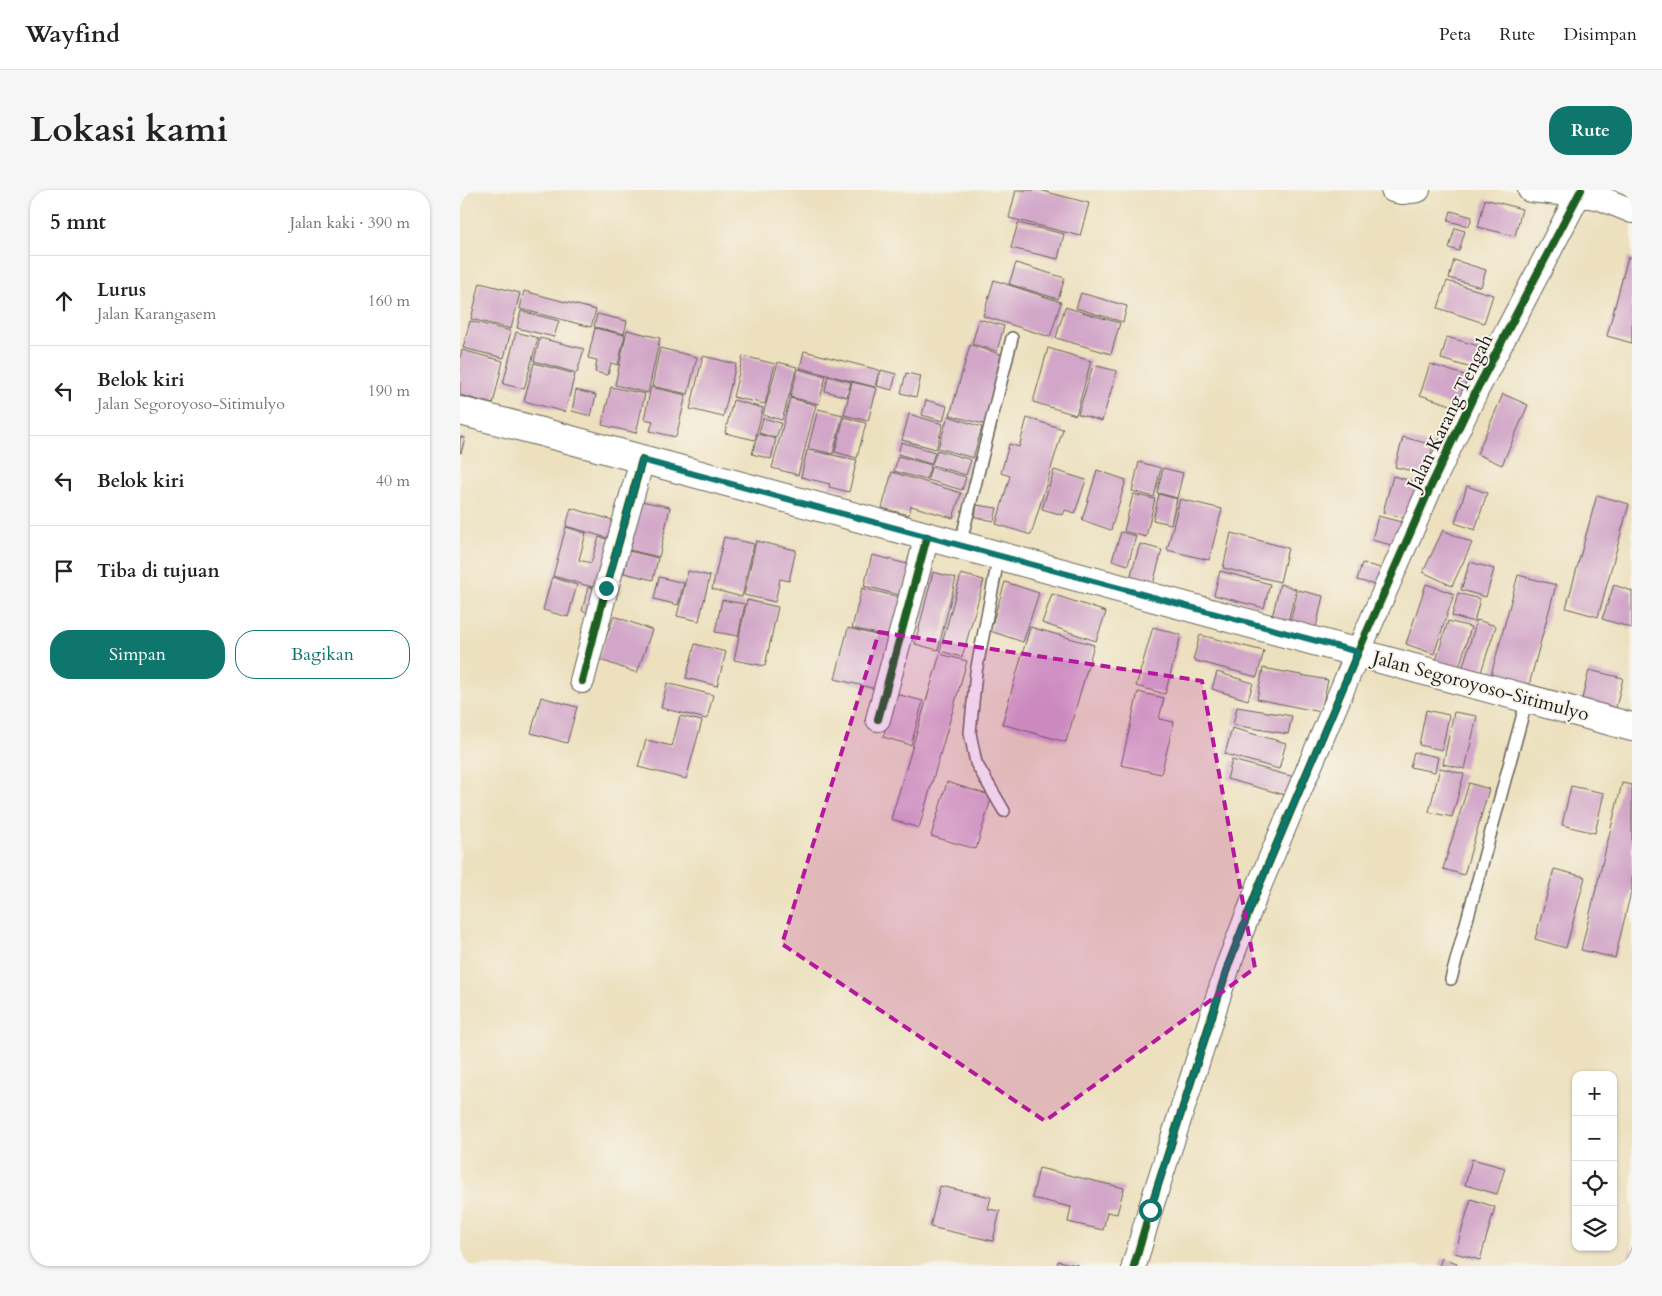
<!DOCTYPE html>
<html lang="id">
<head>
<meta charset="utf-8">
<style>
  :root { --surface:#fff; --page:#f6f6f6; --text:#222; --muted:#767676; --line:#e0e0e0; --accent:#0f766e }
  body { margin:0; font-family:Cardo,serif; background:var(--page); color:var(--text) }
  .controls { position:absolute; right:15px; bottom:15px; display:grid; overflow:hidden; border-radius:10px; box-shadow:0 1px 4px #0004 }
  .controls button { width:45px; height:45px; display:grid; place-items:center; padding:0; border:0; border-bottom:1px solid var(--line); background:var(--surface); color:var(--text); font:25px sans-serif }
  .stop { position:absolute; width:15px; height:15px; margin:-11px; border:4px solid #0f766e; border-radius:50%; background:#fff }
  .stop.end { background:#0f766e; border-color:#fff; box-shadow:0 1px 5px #0008 }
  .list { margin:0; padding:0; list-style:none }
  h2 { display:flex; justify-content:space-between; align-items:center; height:65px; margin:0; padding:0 20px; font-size:21px }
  h2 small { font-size:16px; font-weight:400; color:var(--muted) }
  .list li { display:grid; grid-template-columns:32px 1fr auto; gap:15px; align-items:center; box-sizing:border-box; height:90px; padding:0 20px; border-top:1px solid var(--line) }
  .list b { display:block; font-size:19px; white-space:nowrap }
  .list p { margin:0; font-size:16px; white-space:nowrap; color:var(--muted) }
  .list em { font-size:16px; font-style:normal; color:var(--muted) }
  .actions { display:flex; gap:10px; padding:15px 20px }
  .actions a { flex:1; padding:11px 0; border:1px solid var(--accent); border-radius:20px; text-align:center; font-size:18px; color:var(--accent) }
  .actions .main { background:var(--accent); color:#fff }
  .icon { flex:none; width:28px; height:28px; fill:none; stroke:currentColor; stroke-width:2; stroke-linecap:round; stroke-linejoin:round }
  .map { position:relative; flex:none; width:1172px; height:1076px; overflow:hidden; border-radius:20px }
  header { display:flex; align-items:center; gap:30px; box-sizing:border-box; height:70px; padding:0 25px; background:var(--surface); border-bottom:1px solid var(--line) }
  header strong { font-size:24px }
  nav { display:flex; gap:28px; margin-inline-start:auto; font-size:18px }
  .intro { display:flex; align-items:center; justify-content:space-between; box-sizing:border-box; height:120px; padding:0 30px }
  h1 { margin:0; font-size:35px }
  .button { padding:12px 22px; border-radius:20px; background:var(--accent); color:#fff; font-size:18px; font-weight:700 }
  main { display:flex; gap:30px; padding:0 30px }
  aside { flex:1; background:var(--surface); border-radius:20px; box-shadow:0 1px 4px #0004 }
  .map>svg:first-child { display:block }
  .building { fill:#d2a6c8 }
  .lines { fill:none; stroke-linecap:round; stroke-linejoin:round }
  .service-casing { stroke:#656155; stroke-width:14 }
  .minor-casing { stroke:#656155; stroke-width:26 }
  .secondary-casing { stroke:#656155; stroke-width:30 }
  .service { stroke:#fff; stroke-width:11 }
  .minor { stroke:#fff; stroke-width:24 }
  .secondary { stroke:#fff; stroke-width:28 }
  .cycleway-casing { stroke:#f7f3e8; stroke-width:11 }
  .cycleway { stroke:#1b5e20; stroke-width:8 }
  .route { stroke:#0f766e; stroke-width:6 }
  .marked { fill:#b5179e; fill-opacity:0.2; stroke:#b5179e; stroke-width:4; stroke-dasharray:10 6; stroke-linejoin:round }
  .labels { text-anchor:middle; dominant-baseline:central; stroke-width:4; stroke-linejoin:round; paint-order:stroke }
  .street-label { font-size:19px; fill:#1c1c1c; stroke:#f7f3e8 }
</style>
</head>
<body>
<header>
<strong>Wayfind</strong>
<nav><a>Peta</a><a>Rute</a><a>Disimpan</a></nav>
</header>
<div class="intro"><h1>Lokasi kami</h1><a class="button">Rute</a></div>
<main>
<aside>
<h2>5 mnt<small>Jalan kaki · 390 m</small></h2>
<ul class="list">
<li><svg class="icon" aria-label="ahead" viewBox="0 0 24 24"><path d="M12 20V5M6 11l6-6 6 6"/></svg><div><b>Lurus</b><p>Jalan Karangasem</p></div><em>160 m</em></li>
<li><svg class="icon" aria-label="left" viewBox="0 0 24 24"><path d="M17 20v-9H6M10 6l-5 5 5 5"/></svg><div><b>Belok kiri</b><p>Jalan Segoroyoso-Sitimulyo</p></div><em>190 m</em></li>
<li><svg class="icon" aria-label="left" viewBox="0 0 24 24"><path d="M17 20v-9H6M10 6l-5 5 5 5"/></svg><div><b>Belok kiri</b></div><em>40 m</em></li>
<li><svg class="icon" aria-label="arrive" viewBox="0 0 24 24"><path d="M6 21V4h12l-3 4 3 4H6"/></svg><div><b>Tiba di tujuan</b></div></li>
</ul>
<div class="actions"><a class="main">Simpan</a><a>Bagikan</a></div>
</aside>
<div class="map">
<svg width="1172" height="1076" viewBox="0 0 1172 1076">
  <rect width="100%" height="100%" fill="#f7f3e8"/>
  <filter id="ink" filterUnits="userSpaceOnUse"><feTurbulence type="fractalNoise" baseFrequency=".02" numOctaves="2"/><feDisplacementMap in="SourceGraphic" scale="10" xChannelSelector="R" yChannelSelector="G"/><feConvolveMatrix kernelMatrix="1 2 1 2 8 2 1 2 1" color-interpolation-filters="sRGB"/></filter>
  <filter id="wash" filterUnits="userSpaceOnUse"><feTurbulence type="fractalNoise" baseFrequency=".0096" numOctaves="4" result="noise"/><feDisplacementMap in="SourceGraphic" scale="20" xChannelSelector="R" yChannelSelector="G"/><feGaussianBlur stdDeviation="1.12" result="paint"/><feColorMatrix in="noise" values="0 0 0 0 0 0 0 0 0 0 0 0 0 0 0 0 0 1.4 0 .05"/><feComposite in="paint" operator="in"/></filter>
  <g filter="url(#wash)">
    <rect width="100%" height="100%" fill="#ece0be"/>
    <g id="blocks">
      <g class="building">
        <polygon points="556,0 579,0 629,13 620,46 549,28"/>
        <polygon points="1025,9 1062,19 1055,46 1018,37"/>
        <polygon points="991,21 1012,27 1009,36 988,31"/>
        <polygon points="558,33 604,44 598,69 551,58"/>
        <polygon points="995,38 1005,41 999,61 989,58"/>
        <polygon points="1168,67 1172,68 1172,153 1147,146"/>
        <polygon points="994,70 1026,80 1021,97 989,88"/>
        <polygon points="556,73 605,88 598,109 549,94"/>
        <polygon points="534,90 601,112 590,147 523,126"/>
        <polygon points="987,91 1033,105 1024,133 978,118"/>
        <polygon points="20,93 60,103 51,139 11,129"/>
        <polygon points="64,101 136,120 131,137 60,119"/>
        <polygon points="621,103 667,116 663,132 616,118"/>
        <polygon points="605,117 660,133 651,164 596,148"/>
        <polygon points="61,121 99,131 94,147 57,138"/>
        <polygon points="137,124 167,131 164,144 134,137"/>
        <polygon points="519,129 544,136 537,161 512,154"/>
        <polygon points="10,131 51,141 44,168 3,158"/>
        <polygon points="135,138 165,145 158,175 151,173 148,185 135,182 137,170 128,168"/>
        <polygon points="167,140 200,148 188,203 155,195"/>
        <polygon points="56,142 78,148 64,199 43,194"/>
        <polygon points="987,147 1022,157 1015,179 981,169"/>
        <polygon points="80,148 124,159 117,183 74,171"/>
        <polygon points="510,155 547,166 527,235 490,225"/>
        <polygon points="200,158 237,167 228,204 192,196"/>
        <polygon points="588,158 631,171 616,225 573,212"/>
        <polygon points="2,160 43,171 33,214 0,205 0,167"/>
        <polygon points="344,161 419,180 415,197 340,178"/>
        <polygon points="243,166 276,174 263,227 230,219"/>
        <polygon points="283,166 315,174 305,214 273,207"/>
        <polygon points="318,172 337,177 322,230 303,225"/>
        <polygon points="74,173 115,184 105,222 64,211"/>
        <polygon points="970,174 1010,187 1000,218 960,205"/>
        <polygon points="633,175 657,181 642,231 618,224"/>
        <polygon points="338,179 366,186 359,214 330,207"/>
        <polygon points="421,180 436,184 432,200 417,196"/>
        <polygon points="446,183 461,186 456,207 441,203"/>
        <polygon points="368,186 391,192 387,207 365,201"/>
        <polygon points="392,192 417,198 408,231 384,225"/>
        <polygon points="151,197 185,204 176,243 142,235"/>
        <polygon points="191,197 226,205 216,247 190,241 193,231 184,229"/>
        <polygon points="116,200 136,205 131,226 112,221"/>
        <polygon points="1043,204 1068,215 1042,275 1017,264"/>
        <polygon points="330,208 356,215 338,285 312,278"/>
        <polygon points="273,210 303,218 295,250 265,243"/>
        <polygon points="466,210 487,216 483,231 462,225"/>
        <polygon points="358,219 383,225 373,264 348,258"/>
        <polygon points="449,224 483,234 476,259 442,250"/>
        <polygon points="488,226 522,237 513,268 478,258"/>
        <polygon points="384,227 406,233 397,268 375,262"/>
        <polygon points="303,228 321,233 316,248 299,243"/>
        <polygon points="567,228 603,239 571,345 536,334 550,286 541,283 549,254 559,257"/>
        <polygon points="298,244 316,249 311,269 292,264"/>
        <polygon points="0,247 5,248 1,263 0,263"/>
        <polygon points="943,247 973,255 966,284 935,277"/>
        <polygon points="441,252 475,262 471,274 438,264"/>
        <polygon points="347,260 397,270 389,302 369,297 370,294 341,287"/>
        <polygon points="477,260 511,270 506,285 472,275"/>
        <polygon points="438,266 471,275 466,290 434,281"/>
        <polygon points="679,272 701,278 694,307 672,301"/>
        <polygon points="471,277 506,287 502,300 468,290"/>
        <polygon points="703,278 723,283 717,308 697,303"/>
        <polygon points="594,280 626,290 615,323 605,320 603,325 582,319"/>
        <polygon points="637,280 666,290 651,340 622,330"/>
        <polygon points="432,282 501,303 493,328 451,316 449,325 422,318"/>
        <polygon points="933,286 962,294 952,330 923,322"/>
        <polygon points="1007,296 1027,303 1015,340 995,333"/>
        <polygon points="673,304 695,309 686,347 664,341"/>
        <polygon points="699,304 717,309 711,334 693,330"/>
        <polygon points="1137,305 1169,314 1138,427 1106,418"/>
        <polygon points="720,309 762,319 749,370 707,360"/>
        <polygon points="181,311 210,317 199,367 169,360"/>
        <polygon points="517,315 537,318 534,331 515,327"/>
        <polygon points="111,318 163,333 158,351 106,336"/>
        <polygon points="918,326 941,332 935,356 912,350"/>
        <polygon points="106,337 126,343 119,370 131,373 139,347 157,352 143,400 93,386"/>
        <polygon points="983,340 1012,353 992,396 963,382"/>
        <polygon points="661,342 676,346 668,375 652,370"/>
        <polygon points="771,343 828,358 820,392 763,378"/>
        <polygon points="264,347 294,354 282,407 252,399"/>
        <polygon points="296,351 336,360 329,391 320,389 315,412 284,405"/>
        <polygon points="680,354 702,360 693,394 670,388"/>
        <polygon points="169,361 198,368 193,390 164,383"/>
        <polygon points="412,365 451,375 443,406 404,396"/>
        <polygon points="1010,372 1034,379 1026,407 1001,400"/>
        <polygon points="902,373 928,380 923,397 897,390"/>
        <polygon points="228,381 250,386 239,431 217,426"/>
        <polygon points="760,381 810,394 804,418 754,405"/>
        <polygon points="473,382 496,388 478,460 455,454"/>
        <polygon points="501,384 524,390 502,467 480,461"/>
        <polygon points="1058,385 1096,395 1069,495 1031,485"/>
        <polygon points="92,387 117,395 108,427 83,420"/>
        <polygon points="199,387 224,393 218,415 194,409"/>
        <polygon points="545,392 579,403 563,452 530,441"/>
        <polygon points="820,394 836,399 827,435 811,431"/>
        <polygon points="966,394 994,404 974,464 946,454"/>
        <polygon points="1154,395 1172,401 1172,438 1142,429"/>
        <polygon points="128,397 143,401 137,425 122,421"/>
        <polygon points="402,398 443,408 433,448 392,438"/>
        <polygon points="838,400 863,406 855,442 829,435"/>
        <polygon points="998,403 1020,409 1014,432 992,426"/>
        <polygon points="592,404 646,422 636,451 582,433"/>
        <polygon points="262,410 285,414 278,446 255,442"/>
        <polygon points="287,410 318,417 305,476 274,470"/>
        <polygon points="154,426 192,440 177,483 138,469"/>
        <polygon points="1017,430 1036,436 1020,485 1002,479"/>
        <polygon points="988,431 1011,437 998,481 975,474"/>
        <polygon points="570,437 634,455 606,552 542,534"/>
        <polygon points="693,437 721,445 705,504 676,496"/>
        <polygon points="388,438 432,449 420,500 375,489"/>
        <polygon points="740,445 804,461 797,487 733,470"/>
        <polygon points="235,454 266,462 257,496 226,488"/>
        <polygon points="480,464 507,471 459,638 431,629"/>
        <polygon points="803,478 868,490 861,522 797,509"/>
        <polygon points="1129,480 1163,488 1154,526 1120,517"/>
        <polygon points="757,482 793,493 788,510 752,499"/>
        <polygon points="207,493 253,505 247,529 201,518"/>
        <polygon points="678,502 704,508 699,529 714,532 701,584 661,575"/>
        <polygon points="436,504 463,511 451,555 423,547"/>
        <polygon points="81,507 117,517 107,553 71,543"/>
        <polygon points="777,517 832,526 828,544 773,535"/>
        <polygon points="966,520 989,525 982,560 959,555"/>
        <polygon points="994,522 1017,526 1005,579 983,574"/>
        <polygon points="220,526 242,531 226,589 178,577 186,550 212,556"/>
        <polygon points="772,538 826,553 819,579 765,564"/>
        <polygon points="954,562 978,567 975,582 950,577"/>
        <polygon points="772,570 834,587 829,606 767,589"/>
        <polygon points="980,578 1004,584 992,627 969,622"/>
        <polygon points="487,592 532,606 516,659 471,646"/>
        <polygon points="1009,593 1029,599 1004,685 983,679"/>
        <polygon points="1162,593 1172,595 1172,698 1155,768 1121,760"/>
        <polygon points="1111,596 1144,603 1135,643 1102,635"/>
        <polygon points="1094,679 1125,687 1106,758 1075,749"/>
        <polygon points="1012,969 1045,978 1037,1004 1005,995"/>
        <polygon points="579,978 664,998 657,1024 647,1022 643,1040 608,1032 611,1017 572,1008"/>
        <polygon points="480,996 531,1007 528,1019 540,1021 533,1051 470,1037"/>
        <polygon points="1011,1009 1035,1017 1020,1070 995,1063"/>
        <polygon points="1172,1057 1172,1076 1166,1076 1172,1056"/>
        <polygon points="982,1068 997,1073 996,1076 979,1076"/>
        <polygon points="598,1071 618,1075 618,1076 597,1076"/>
      </g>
    </g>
  </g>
  <g filter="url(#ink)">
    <use href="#blocks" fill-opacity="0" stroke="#656155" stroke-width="1"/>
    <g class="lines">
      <defs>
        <g id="service">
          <polyline points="500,355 552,148"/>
          <polyline points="539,365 516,482 510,543 516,573 544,621"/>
          <polyline points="991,789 1067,509"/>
        </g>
        <g id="minor">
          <polyline points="933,0 942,2 958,0"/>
          <polyline points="1070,0 1129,6 1140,8 1172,21"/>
          <polyline points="122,491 146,398 182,270"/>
          <polyline points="418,529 467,347"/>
          <polyline points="674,1076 690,1020 769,773 799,696 898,462 970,298 1016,201 1121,0"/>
        </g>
        <polyline id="secondary" points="0,221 89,244 1172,537"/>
      </defs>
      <use href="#service" class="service-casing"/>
      <use href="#minor" class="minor-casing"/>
      <use href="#secondary" class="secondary-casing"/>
      <use href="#service" class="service"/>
      <use href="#minor" class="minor"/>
      <use href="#secondary" class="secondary"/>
      <defs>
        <g id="cycleway">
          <polyline points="122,491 146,398 182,270"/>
          <polyline points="418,529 467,347"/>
          <polyline points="674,1076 690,1020 769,773 799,696 898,462 970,298 1016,201 1121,0"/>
        </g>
      </defs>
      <use href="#cycleway" class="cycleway-casing"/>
      <use href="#cycleway" class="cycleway"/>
    </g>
  </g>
  <g class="lines" filter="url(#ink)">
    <polyline class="route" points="146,398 182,270 898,462 799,696 769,773 690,1020"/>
  </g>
  <path class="marked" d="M419,442L742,491L795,778L585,931L322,754Z"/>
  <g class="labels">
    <g class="street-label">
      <text transform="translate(990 222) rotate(-64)">Jalan Karang Tengah</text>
      <text transform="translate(1021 496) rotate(15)">Jalan Segoroyoso-Sitimulyo</text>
    </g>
  </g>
</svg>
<div class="controls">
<button>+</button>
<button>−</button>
<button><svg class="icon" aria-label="locate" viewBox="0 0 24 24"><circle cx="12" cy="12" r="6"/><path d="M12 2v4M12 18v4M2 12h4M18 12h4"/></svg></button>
<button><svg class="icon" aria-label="layers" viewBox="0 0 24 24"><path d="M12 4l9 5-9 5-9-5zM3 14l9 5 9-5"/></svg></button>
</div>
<div class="stop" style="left:690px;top:1020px"></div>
<div class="stop end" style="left:146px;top:398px"></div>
</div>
</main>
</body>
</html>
